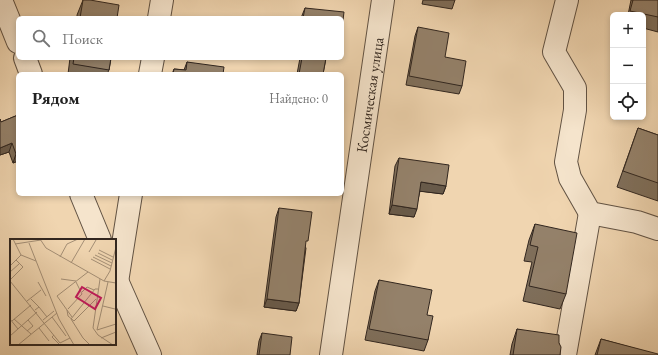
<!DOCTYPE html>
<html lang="ru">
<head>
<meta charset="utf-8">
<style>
  :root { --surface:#fff; --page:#f6f6f6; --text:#222; --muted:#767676; --line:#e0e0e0 }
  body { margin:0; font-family:"EB Garamond",serif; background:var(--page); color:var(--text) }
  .controls { position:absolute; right:12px; top:12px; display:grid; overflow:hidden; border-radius:6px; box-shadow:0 2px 6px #0003 }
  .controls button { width:36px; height:36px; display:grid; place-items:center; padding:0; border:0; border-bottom:1px solid var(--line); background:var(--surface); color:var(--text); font:20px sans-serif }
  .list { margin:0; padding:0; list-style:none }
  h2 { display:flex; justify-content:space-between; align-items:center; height:52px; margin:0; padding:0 16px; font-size:17px }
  h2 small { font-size:13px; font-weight:400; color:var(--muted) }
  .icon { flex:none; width:22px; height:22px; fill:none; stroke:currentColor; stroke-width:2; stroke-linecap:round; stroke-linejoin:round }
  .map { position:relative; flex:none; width:658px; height:355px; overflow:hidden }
  .search { position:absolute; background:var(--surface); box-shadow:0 2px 6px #0003; left:16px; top:16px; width:328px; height:44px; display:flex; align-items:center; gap:10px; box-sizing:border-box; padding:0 14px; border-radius:6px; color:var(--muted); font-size:15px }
  .panel { position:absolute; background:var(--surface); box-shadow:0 2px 6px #0003; left:16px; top:72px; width:328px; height:124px; border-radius:6px }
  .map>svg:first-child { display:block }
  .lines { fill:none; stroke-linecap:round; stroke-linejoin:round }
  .minor-casing { stroke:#615243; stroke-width:24 }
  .minor { stroke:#f5e4cc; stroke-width:22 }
  .wall { fill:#7f6f5b; stroke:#31261f }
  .shaded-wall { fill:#685a4a; stroke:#31261f }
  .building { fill:#94816a; stroke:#31261f }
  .labels { text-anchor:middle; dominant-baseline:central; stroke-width:3; stroke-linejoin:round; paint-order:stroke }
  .street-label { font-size:15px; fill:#31261f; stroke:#f5e4cc }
  .inset-road { fill:none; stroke:#a48f76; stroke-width:1 }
  .view { fill:#c2185b; fill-opacity:0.15; stroke:#c2185b; stroke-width:2 }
  .inset-edge { fill:none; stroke:#31261f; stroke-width:2 }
</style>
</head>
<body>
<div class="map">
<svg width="658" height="355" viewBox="0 0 658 355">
  <rect width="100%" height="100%" fill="#f0d5b0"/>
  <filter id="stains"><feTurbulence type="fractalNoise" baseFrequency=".005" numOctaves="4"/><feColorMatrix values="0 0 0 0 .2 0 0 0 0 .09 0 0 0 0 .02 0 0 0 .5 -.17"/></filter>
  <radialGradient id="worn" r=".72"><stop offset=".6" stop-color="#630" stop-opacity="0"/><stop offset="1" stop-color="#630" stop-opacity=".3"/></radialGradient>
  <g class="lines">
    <defs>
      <g id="minor">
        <polyline points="1,0 18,42"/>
        <polyline points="567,0 554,52 575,88 575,110 566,162 570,178 590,213 637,222 658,229"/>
        <polyline points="159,18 162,0"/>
        <polyline points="25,58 31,74"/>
        <polyline points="150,74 153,58"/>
        <polyline points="81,194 100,240"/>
        <polyline points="115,276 150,355"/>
        <polyline points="117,282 131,194"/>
        <path id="s1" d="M331,355L383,0"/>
        <polyline points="565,355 590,213"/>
      </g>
    </defs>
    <use href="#minor" class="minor-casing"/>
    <use href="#minor" class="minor"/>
  </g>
  <g class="wall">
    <polygon points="83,0 117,18 77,18 77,15"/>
    <polygon points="423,0 455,0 452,9 422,4"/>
    <polygon points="631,0 658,0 658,32 643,28 643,15 628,15"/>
    <polygon points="305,8 342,18 301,18"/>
    <polygon points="418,27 445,57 462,86 459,94 406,85 415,36"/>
    <polygon points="70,58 111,58 109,70 107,74 68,74"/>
    <polygon points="300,58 326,58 323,74 297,74"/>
    <polygon points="187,62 223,74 172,74 174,69 184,70"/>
    <polygon points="18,115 18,161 13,163 9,152 0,155 0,119 1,122"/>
    <polygon points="638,128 658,135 658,201 617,187"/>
    <polygon points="399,158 446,186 443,194 420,191 414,217 389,214 395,166"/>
    <polygon points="279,208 306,248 299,303 296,311 264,307 276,217"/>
    <polygon points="535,224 566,294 560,309 523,301 532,262 524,261 529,240"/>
    <polygon points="379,280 427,315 428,340 424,351 365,340 375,291"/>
    <polygon points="517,329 559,343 560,355 510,355 512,344"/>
    <polygon points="262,333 290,355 257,355 259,341"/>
    <polygon points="601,339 658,355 595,355"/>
  </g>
  <g class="shaded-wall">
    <polygon points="12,143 9,152 0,155 0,148"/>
    <polygon points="16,154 18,154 18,161 13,163"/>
    <polygon points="421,182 446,186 443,194 418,191"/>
    <polygon points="392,205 417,209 414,217 389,214"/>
    <polygon points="267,299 299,303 296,311 264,307"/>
  </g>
  <g class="building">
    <polygon points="83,0 90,0 119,5 117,18 80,18"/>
    <polygon points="633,0 658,0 658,17 630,11"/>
    <polygon points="305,8 344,12 342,28 342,18 303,18"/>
    <polygon points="418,27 449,33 445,57 466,61 462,86 409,76"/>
    <polygon points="74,58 111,58 109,70 73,64"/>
    <polygon points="302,58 326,58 323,74 299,74"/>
    <polygon points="187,62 224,67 223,74 173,74 174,69 186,70"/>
    <polygon points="18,115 18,154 16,154 12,143 0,148 0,119 1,122"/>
    <polygon points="638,128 658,135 658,183 623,171"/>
    <polygon points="399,158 449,165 446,186 421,182 417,209 392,205"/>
    <polygon points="279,208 312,212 308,241 306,241 299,303 267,299"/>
    <polygon points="535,224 577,233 566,294 529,286 538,247 530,245"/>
    <polygon points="379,280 432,290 427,315 433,316 428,340 369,329"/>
    <polygon points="517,329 559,335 559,343 561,347 560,355 513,355"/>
    <polygon points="262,333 292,337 290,355 259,355"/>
    <polygon points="601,339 658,354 658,355 597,355"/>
  </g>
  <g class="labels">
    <g class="street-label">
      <text stroke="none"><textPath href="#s1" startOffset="263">Космическая улица</textPath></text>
    </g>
  </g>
  <g transform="translate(10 239)">
    <rect width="106" height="106" fill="#f0d5b0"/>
    <path class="inset-road" d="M3,0L11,16L26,22M30,0L36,9L94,42L106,44M19,4L49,80L64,106M5,5L31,1M89,11L103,18M79,13L86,1M88,14L102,21M85,16L102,24M50,18L57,5L68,0M83,18L101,27M81,20L100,30M61,24L75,0M0,27L11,16M0,33L9,25M51,40L66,42M90,40L83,89L88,96L103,106M0,41L13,28L6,21M0,42L50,104L60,99M94,42L100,32L106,8M28,43L36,57M72,53L77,48L84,51M21,60L29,68L25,71M17,62L31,51M93,67L105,70M29,68L37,78M58,70L72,55L66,43M106,70V84M57,71L58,77L64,82L86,60M42,78L56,97M62,78L47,57L78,33M0,80L8,90M4,80L21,95M33,81L44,72M2,82L21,66M29,89L39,102M87,91L98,43M87,91L106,85M17,92L23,87L18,81M44,96L42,98L49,105M0,97L27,73M91,99L106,93M79,105L73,99L61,80L85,50H88M8,106L47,74"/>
    <path class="view" d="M72,48L91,59L85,70L66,58Z"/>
    <rect width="106" height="106" class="inset-edge"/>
  </g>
  <rect width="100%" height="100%" filter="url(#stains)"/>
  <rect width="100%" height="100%" fill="url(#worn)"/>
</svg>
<div class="controls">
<button>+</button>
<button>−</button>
<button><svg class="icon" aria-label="locate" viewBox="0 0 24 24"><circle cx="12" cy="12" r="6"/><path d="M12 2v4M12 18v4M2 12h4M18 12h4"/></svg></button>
</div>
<div class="search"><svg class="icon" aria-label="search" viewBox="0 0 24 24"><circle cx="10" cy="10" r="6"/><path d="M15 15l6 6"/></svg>Поиск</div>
<section class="panel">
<h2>Рядом<small>Найдено: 0</small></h2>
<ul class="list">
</ul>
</section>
</div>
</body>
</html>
